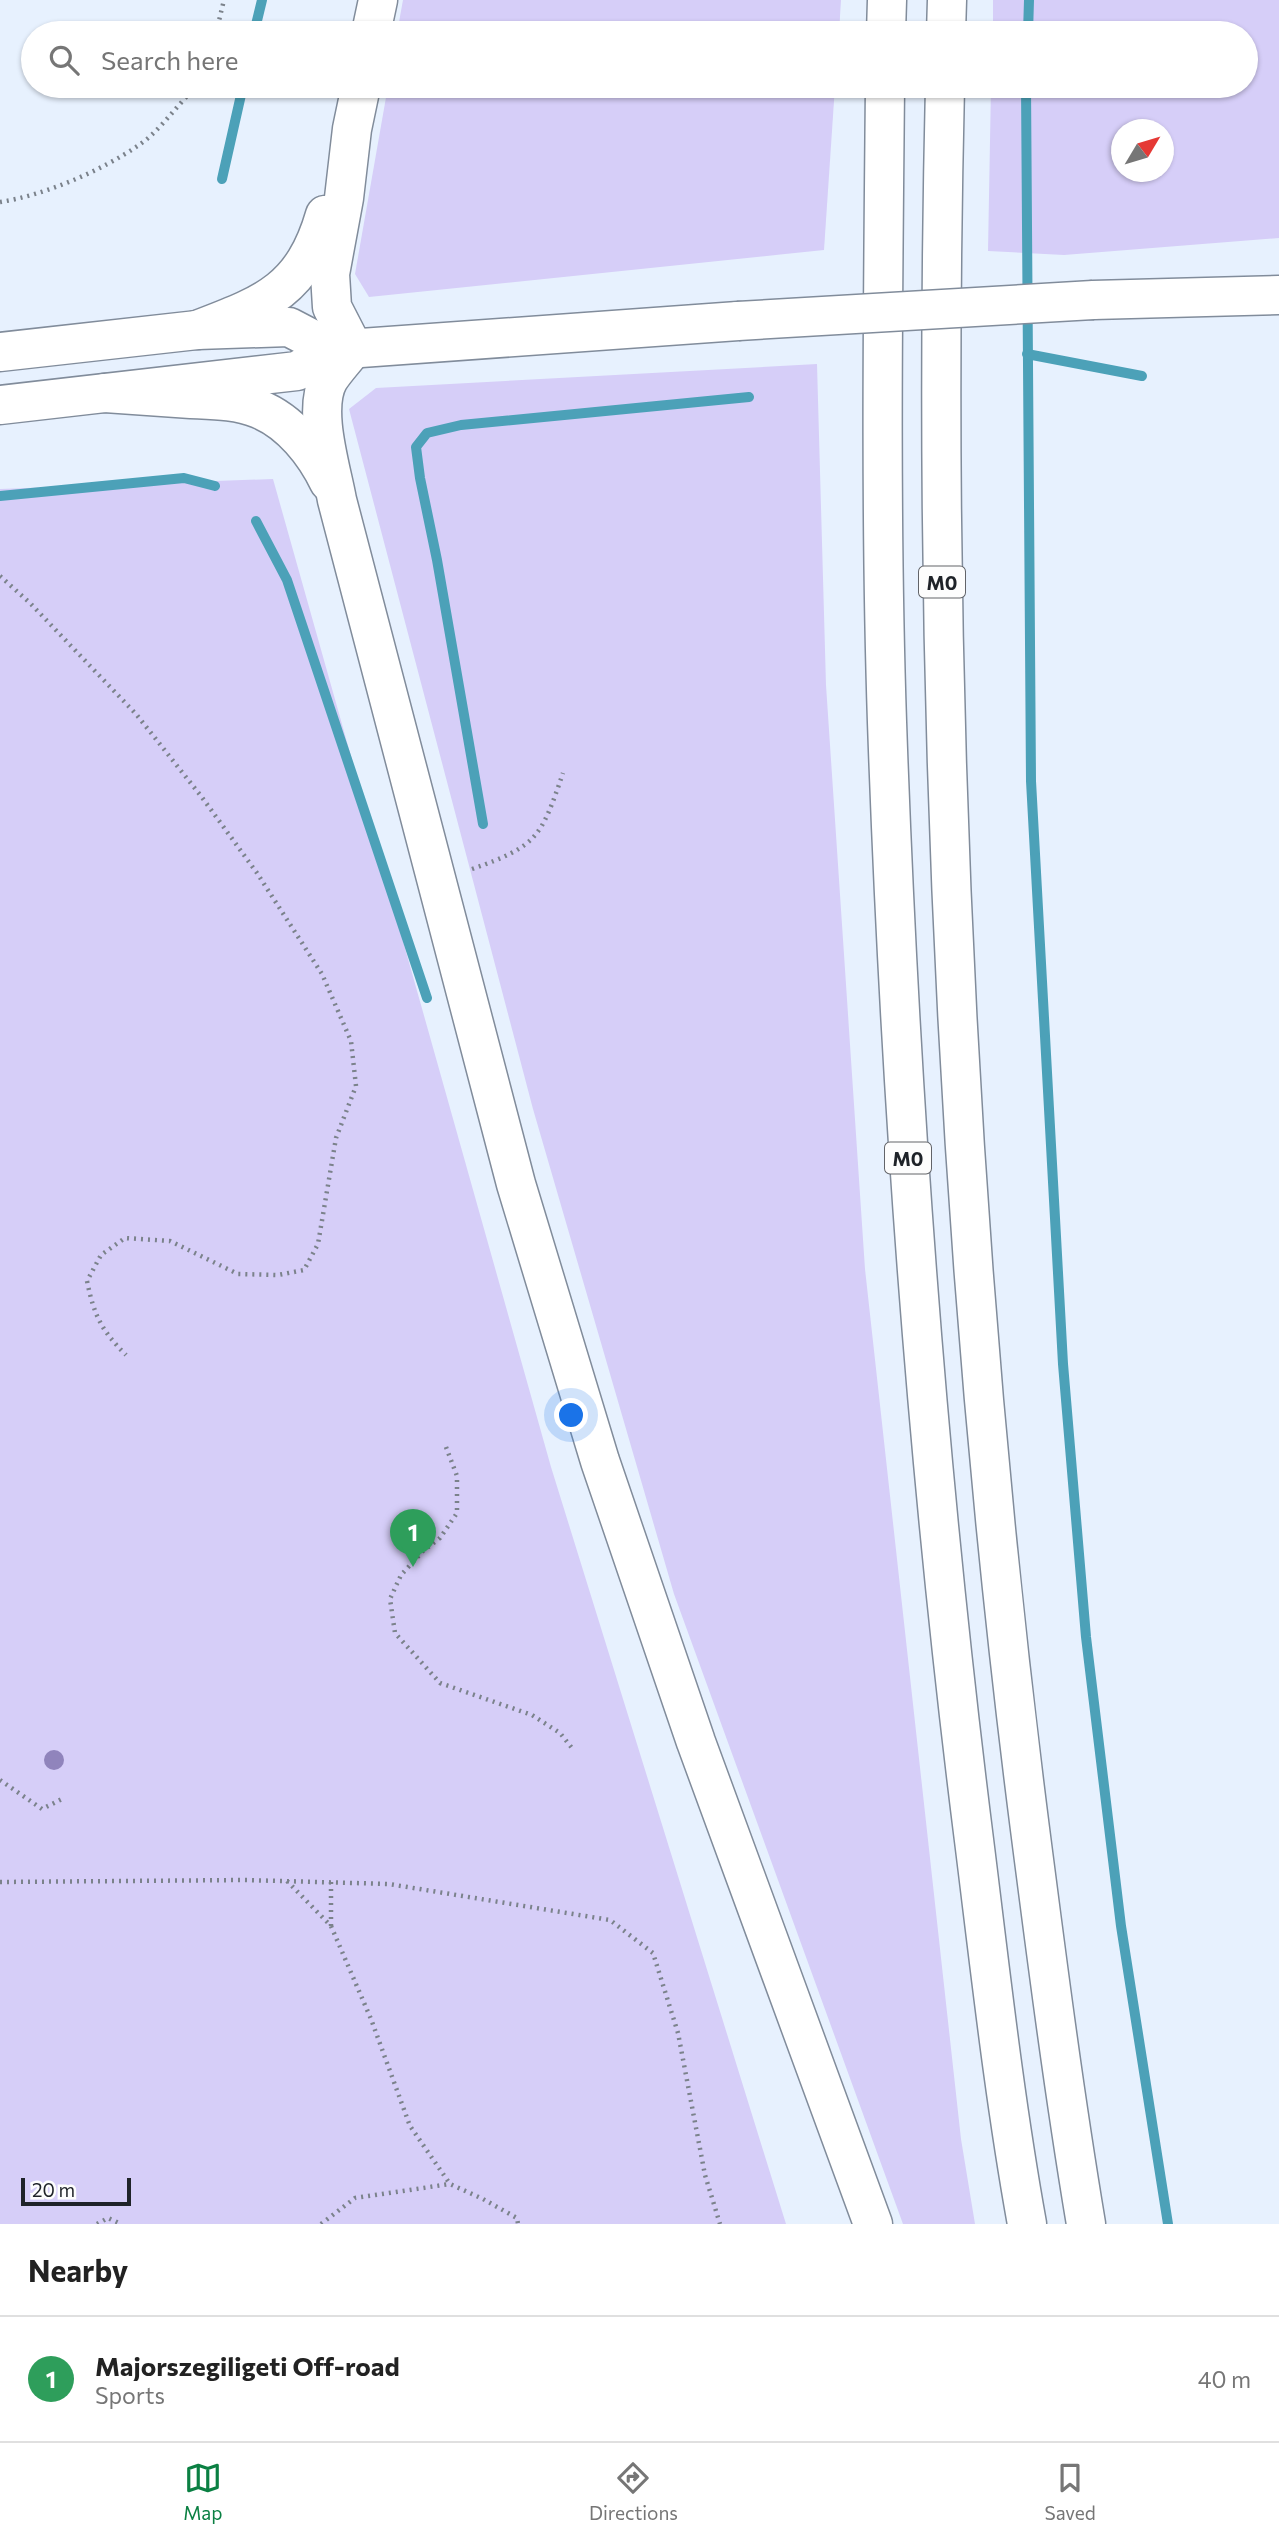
<!DOCTYPE html>
<html lang="en">
<head>
<meta charset="utf-8">
<style>
  :root { --surface:#fff; --page:#f6f6f6; --text:#222; --muted:#767676; --line:#e0e0e0; --accent:#0b8043 }
  body { margin:0; font-family:Commissioner,sans-serif; background:var(--page); color:var(--text) }
  .compass { position:absolute; left:1111px; top:119px; width:63px; height:63px; border-radius:50%; background:var(--surface); box-shadow:0 2px 5px #0004; rotate:52deg }
  .scale { position:absolute; left:21px; bottom:18px; width:110px; box-sizing:border-box; padding-left:7px; border:4px solid #1f2329; border-top:0; font-size:19px; line-height:24px; white-space:nowrap; color:#1f2329; -webkit-text-stroke:5px #fdfdfd; paint-order:stroke }
  .you { position:absolute; left:572px; top:1416px; width:24px; height:24px; margin:-18px; border:5px solid #fff; border-radius:50%; background:#1a73e8; box-shadow:0 0 0 10px #1a73e833 }
  .badge { display:grid; place-items:center; width:46px; height:46px; border-radius:50%; background:var(--accent); color:#fff; font-size:23px; font-weight:700 }
  .pin { position:absolute; translate:-50% -58px; filter:drop-shadow(0 2px 4px #0008) }
  .pin::after { content:''; position:absolute; top:37px; width:24px; height:21px; background:inherit; clip-path:polygon(0 0,100% 0,50% 100%) }
  .list { margin:0; padding:0; list-style:none }
  h2 { display:flex; justify-content:space-between; align-items:center; height:91px; margin:0; padding:0 28px; font-size:30px }
  h2 small { font-size:23px; font-weight:400; color:var(--muted) }
  .list li { display:grid; grid-template-columns:46px 1fr auto; gap:21px; align-items:center; box-sizing:border-box; height:126px; padding:0 28px; border-top:2px solid var(--line) }
  .list b { display:block; font-size:26px; white-space:nowrap }
  .list p { margin:0; font-size:23px; white-space:nowrap; color:var(--muted) }
  .list em { font-size:23px; font-style:normal; color:var(--muted) }
  .icon { flex:none; width:38px; height:38px; fill:none; stroke:currentColor; stroke-width:2; stroke-linecap:round; stroke-linejoin:round }
  .map { position:relative; flex:none; width:1279px; height:2224px; overflow:hidden }
  .search { position:absolute; background:var(--surface); box-shadow:0 2px 5px #0004; left:21px; right:21px; top:21px; height:77px; display:flex; align-items:center; gap:18px; box-sizing:border-box; padding:0 24px; border-radius:38px; color:var(--muted); font-size:26px }
  .sheet { height:217px; background:var(--surface) }
  nav { display:flex; justify-content:space-around; align-items:center; box-sizing:border-box; height:98px; border-top:2px solid var(--line); background:var(--surface); font-size:19px; color:var(--muted) }
  nav a { display:grid; justify-items:center; gap:4px }
  nav .on { color:var(--accent) }
  .map>svg:first-child { display:block }
  .green { fill:#d6cef8; fill-rule:evenodd }
  .lines { fill:none; stroke-linecap:round; stroke-linejoin:round }
  .stream { stroke:#4ca1b8; stroke-width:10 }
  .major-casing { stroke:#818c9b; stroke-width:41 }
  .highway-casing { stroke:#818c9b; stroke-width:41 }
  .path { stroke:#7b828b; stroke-width:4.5; stroke-dasharray:2 5; stroke-linecap:butt }
  .major { stroke:#fff; stroke-width:38 }
  .highway { stroke:#fff; stroke-width:38 }
  .major-bridge-casing { stroke:#818c9b; stroke-width:41; stroke-linecap:butt }
  .major-bridge { stroke:#fff; stroke-width:38 }
  .tree { fill:#9084bc }
  .labels { text-anchor:middle; dominant-baseline:central; stroke-width:7; stroke-linejoin:round; paint-order:stroke }
  .shield { fill:#fdfdfd; stroke:#626469; stroke-width:2 }
  .shield-label { font-size:19px; font-weight:bold; fill:#1f2329 }
</style>
</head>
<body>
<div class="map">
<svg width="1279" height="2224" viewBox="0 0 1279 2224">
  <rect width="100%" height="100%" fill="#e7f1fe"/>
  <g class="green">
    <polygon points="403,0 841,0 839,33 397,33"/>
    <path d="M993,0H1279V238L1064,255L988,251L991,86H1246V33H993ZM1122,130H1164V172H1122Z"/>
    <polygon points="388,86 835,86 824,250 369,297 355,274"/>
    <polygon points="817,364 826,685 865,1269 961,2139 975,2224 903,2224 674,1594 533,1109 349,409 376,388"/>
    <polygon points="273,479 551,1467 786,2224 0,2224 0,489"/>
  </g>
  <g class="lines">
    <g class="stream">
      <polyline points="254,33 262,0"/>
      <polyline points="1028,33 1029,0"/>
      <polyline points="1026,86 1031,781 1063,1364 1086,1637 1121,1926 1168,2224"/>
      <polyline points="222,179 243,86"/>
      <polyline points="1027,354 1142,376"/>
      <polyline points="0,496 184,478 215,486"/>
      <polyline points="256,521 287,580 427,998"/>
      <polyline points="483,824 437,560 420,478 416,447 427,433 461,425 749,397"/>
    </g>
    <defs>
      <g id="major">
        <polyline points="1093,300 1279,295"/>
        <polyline points="0,352 197,330 289,327 333,350"/>
        <polyline points="0,405 297,371 333,350 738,321"/>
      </g>
      <g id="highway">
        <polyline points="371,33 378,0"/>
        <polyline points="886,33 887,0"/>
        <polyline points="946,33 947,0"/>
        <path d="M361,86L352,129L344,198L330,274L332,307L353,348C346,358 336,368 329,379C312,409 331,467 337,500L516,1184L600,1461L696,1742L873,2224"/>
        <path d="M885,86C883,298 880,510 887,722C900,1096 927,1468 974,1840C990,1968 1004,2097 1027,2224"/>
        <path d="M945,86C931,668 956,1251 1030,1829C1047,1961 1064,2093 1086,2224"/>
        <path d="M197,330C265,304 303,291 325,215"/>
        <path d="M105,393C133,395 162,397 191,399C214,400 237,400 259,409C291,422 315,453 329,482"/>
      </g>
    </defs>
    <use href="#major" class="major-casing"/>
    <use href="#highway" class="highway-casing"/>
    <g class="path">
      <polyline points="216,33 224,0"/>
      <path d="M0,202C45,195 101,171 139,145C157,133 173,111 188,95L192,86"/>
      <path d="M0,576L30,603L136,714L201,796L257,873L322,974L351,1041L356,1086L336,1138L318,1244L304,1270L278,1275L238,1274L170,1241L125,1238L101,1255L87,1281C94,1315 101,1330 126,1355"/>
      <path d="M472,869C538,846 541,837 563,773"/>
      <polyline points="446,1447 457,1476 457,1513 440,1538 423,1551 401,1575 390,1599 395,1633 440,1683 532,1715 560,1733 572,1748"/>
      <polyline points="0,1780 42,1809 64,1798"/>
      <polyline points="287,1881 331,1926 371,2019 410,2126 450,2184 483,2199 517,2218 518,2224"/>
      <polyline points="0,1882 245,1880 389,1884 610,1920 653,1953 678,2033 705,2175 720,2224"/>
      <polyline points="331,1926 331,1882"/>
      <polyline points="97,2224 108,2218 121,2224"/>
      <polyline points="321,2224 355,2198 450,2184"/>
    </g>
    <use href="#major" class="major"/>
    <use href="#highway" class="highway"/>
    <defs>
      <polyline id="major-bridge" points="738,321 1093,300"/>
    </defs>
    <use href="#major-bridge" class="major-bridge-casing"/>
    <use href="#major-bridge" class="major-bridge"/>
  </g>
  <circle class="tree" cx="54" cy="1760" r="10"/>
  <g class="labels">
    <g class="shield">
      <rect x="919" y="566.5" width="46" height="31" rx="5"/>
      <rect x="885" y="1142.5" width="46" height="31" rx="5"/>
    </g>
    <g class="shield-label">
      <text x="942" y="582">M0</text>
      <text x="908" y="1158">M0</text>
    </g>
  </g>
</svg>
<svg class="compass" viewBox="-18 -18 36 36"><path d="M0-13l5 13h-10z" fill="#e53935"/><path d="M0 13l5-13h-10z" fill="#767676"/></svg>
<div class="scale">20 m</div>
<div class="you"></div>
<div class="pin badge" style="left:413px;top:1567px;background:#2e9e5b">1</div>
<div class="search"><svg class="icon" aria-label="search" viewBox="0 0 24 24"><circle cx="10" cy="10" r="6"/><path d="M15 15l6 6"/></svg>Search here</div>
</div>
<section class="sheet">
<h2>Nearby<small></small></h2>
<ul class="list">
<li><span class="badge" style="background:#2e9e5b">1</span><div><b>Majorszegiligeti Off-road</b><p>Sports</p></div><em>40 m</em></li>
</ul>
</section>
<nav>
<a class="on"><svg class="icon" aria-label="map" viewBox="0 0 24 24"><path d="M3 6l6-2 6 2 6-2v14l-6 2-6-2-6 2zM9 4v14M15 6v14"/></svg>Map</a>
<a><svg class="icon" aria-label="directions" viewBox="0 0 24 24"><path d="M12 3l9 9-9 9-9-9zM9 14v-3h6M13 9l2 2-2 2"/></svg>Directions</a>
<a><svg class="icon" aria-label="saved" viewBox="0 0 24 24"><path d="M7 4h10v16l-5-4-5 4z"/></svg>Saved</a>
</nav>
</body>
</html>
